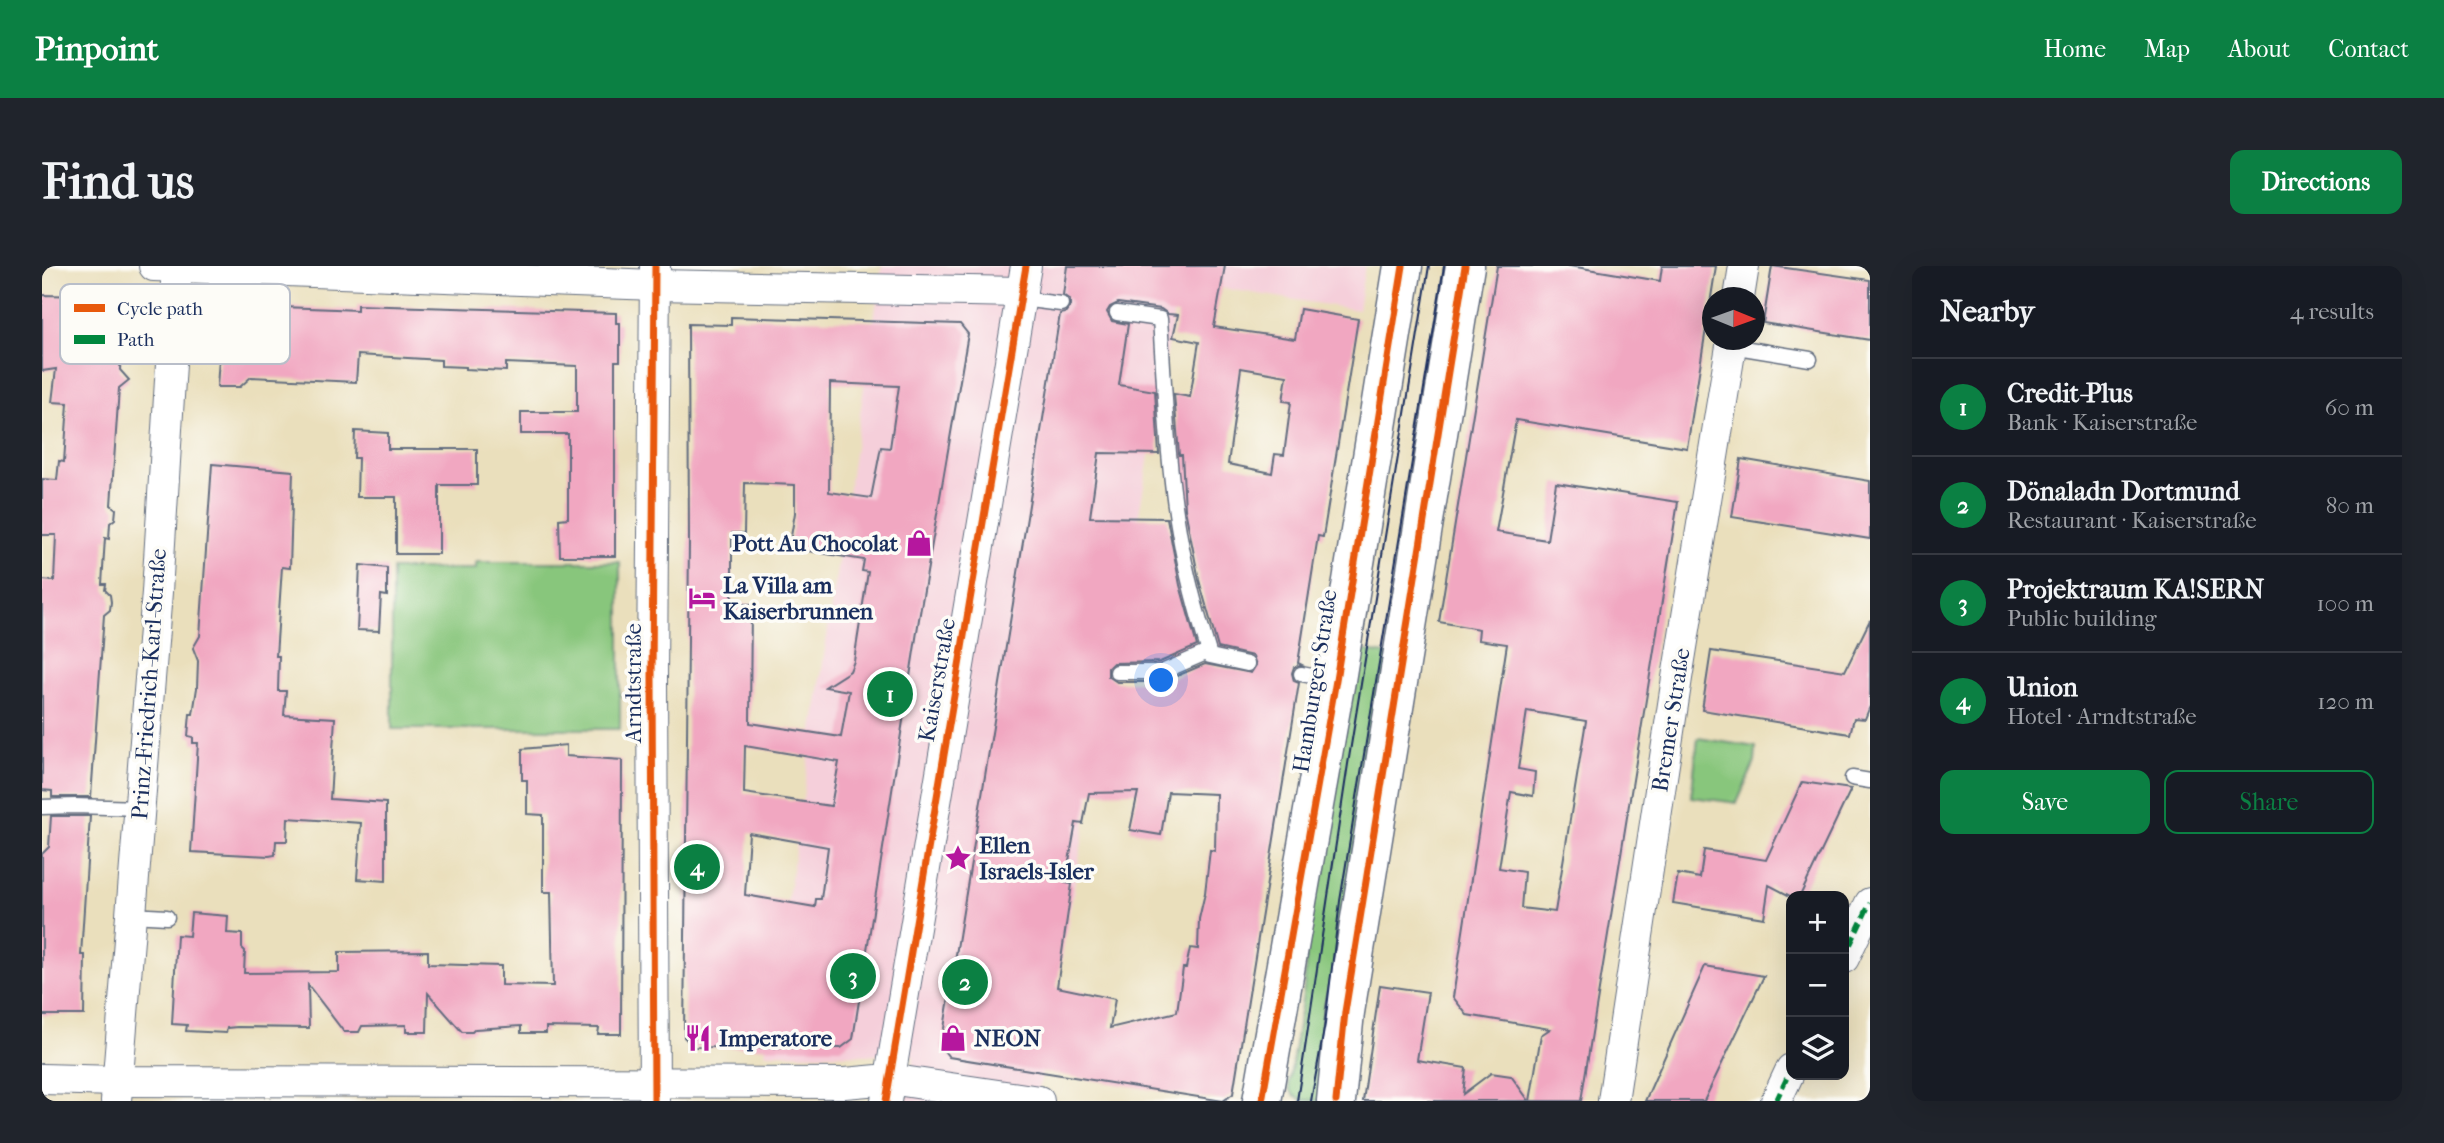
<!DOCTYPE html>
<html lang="en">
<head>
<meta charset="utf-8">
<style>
  :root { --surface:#171b24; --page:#20242c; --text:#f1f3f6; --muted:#9ea1a6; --line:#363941; --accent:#0b8043 }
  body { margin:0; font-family:"IM FELL French Canon",serif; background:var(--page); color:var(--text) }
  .controls { position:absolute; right:21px; bottom:21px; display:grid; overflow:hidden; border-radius:14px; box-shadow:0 7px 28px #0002 }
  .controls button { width:63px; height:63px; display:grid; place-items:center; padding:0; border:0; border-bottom:2px solid var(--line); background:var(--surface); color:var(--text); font:35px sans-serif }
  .compass { position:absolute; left:1660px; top:21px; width:63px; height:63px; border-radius:50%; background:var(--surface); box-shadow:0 7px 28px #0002; rotate:91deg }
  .you { position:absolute; left:1120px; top:415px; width:24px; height:24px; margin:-18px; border:5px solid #fff; border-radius:50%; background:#1a73e8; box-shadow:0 0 0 10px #1a73e833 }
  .badge { display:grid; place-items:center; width:46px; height:46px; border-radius:50%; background:var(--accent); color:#fff; font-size:23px; font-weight:700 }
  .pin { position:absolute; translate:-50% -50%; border:4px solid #fff; box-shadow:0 2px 7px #0006 }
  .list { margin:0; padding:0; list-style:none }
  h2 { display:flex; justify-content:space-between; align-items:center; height:91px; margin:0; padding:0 28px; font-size:30px }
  h2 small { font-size:23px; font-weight:400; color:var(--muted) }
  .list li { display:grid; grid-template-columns:46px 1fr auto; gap:21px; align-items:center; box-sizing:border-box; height:98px; padding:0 28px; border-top:2px solid var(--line) }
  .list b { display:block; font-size:26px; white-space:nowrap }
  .list p { margin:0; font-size:23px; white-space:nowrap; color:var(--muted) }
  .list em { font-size:23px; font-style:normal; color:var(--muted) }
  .actions { display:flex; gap:14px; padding:21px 28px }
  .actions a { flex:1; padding:16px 0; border:2px solid var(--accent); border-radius:14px; text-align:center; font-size:24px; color:var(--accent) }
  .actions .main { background:var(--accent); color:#fff }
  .icon { flex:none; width:38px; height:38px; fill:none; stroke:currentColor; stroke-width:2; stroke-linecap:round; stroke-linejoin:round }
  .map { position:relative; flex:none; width:1828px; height:835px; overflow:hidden; border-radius:14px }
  header { display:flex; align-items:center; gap:42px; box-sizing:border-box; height:98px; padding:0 35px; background:var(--accent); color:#fff }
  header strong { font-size:33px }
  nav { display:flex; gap:38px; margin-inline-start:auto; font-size:24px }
  .intro { display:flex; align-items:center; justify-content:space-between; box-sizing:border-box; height:168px; padding:0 42px }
  h1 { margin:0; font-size:49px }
  .button { padding:18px 32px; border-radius:14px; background:var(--accent); color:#fff; font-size:24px; font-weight:700 }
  main { display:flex; gap:42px; padding:0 42px }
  aside { flex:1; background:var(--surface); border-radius:14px; box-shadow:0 7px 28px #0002 }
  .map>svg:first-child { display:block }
  .built { fill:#f5cfda }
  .green { fill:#88c67c; stroke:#527a6d; stroke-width:2 }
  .building { fill:#f1a7c1; fill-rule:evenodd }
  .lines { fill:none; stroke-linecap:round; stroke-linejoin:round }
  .lane-casing { stroke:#636d7f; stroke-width:17 }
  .street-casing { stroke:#636d7f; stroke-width:32 }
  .secondary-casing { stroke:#636d7f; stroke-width:41 }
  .lane { stroke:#fff; stroke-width:14 }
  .street { stroke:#fff; stroke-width:30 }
  .secondary { stroke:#fff; stroke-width:38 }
  .tram { stroke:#1b2f5e; stroke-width:2 }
  .quiet { stroke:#00873e; stroke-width:5; stroke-dasharray:10 5; stroke-linecap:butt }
  .cycleway-casing { stroke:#fdfcf7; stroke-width:11 }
  .cycleway { stroke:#e8590c; stroke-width:7 }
  .labels { text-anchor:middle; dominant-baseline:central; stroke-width:7; stroke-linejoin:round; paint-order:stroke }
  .poi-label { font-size:23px; font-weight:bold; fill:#1b2f5e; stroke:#fdfcf7; text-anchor:start }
  .street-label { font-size:23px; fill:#1b2f5e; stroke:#fdfcf7 }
  .key { fill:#fdfcf7; stroke:#b9bec9; stroke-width:2 }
  .key-label { font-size:19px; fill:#1b2f5e }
</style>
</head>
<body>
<header>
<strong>Pinpoint</strong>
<nav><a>Home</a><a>Map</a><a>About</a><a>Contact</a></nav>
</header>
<div class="intro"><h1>Find us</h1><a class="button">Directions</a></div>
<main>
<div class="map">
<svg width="1828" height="835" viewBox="0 0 1828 835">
  <rect width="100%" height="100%" fill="#fdfcf7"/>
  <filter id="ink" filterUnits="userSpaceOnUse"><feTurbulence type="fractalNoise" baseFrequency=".0143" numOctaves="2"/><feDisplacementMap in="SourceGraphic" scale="14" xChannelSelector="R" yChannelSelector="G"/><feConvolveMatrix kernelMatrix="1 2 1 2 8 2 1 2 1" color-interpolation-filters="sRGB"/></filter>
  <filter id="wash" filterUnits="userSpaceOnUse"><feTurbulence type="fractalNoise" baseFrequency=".00686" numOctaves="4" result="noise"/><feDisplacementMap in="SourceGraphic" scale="28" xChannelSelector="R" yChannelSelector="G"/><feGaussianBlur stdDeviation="1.57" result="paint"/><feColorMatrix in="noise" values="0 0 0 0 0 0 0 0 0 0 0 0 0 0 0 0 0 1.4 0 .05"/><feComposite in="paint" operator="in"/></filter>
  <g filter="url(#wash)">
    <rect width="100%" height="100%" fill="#eadfbc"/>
    <g class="built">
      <polygon points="840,0 1140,0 995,835 865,835 872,790 723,787"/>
      <polygon points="1183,0 1323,0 1316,44 1179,22"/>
    </g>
    <g class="green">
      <polygon points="434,296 578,296 578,463 350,463 350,303 434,303"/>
      <path d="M1313,383L1350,389L1279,835C1262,835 1249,835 1247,817L1262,721L1267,652Z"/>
      <polygon points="1656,472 1714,481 1713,496 1695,537 1649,531"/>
    </g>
    <g id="blocks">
      <g class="building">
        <path d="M1025,0H1183L1172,61L1253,73L1258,43L1316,53L1281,271L1276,270L1256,397L1260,399L1252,401L1250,407L1252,415L1257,417L1191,828L1181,835L907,791L899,781L1018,48L1023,47L1028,40V34L1021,29ZM1076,37L1119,43L1126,48L1136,49L1131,71L1157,76L1148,131L1132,128L1137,189H1140L1143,243L1157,314L1176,382L1211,390L1214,399L1209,407L1163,398L1121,416H1075L1066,410V402L1071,397L1118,396L1155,380L1138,319L1125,252L1048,251L1057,187L1117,188L1113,125L1077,119L1086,58L1070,55L1065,46L1068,41ZM1199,102L1245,110L1241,135L1249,136L1242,189L1233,188L1230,207L1186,198ZM1096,526L1088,564L1119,569L1126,526L1174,528L1173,585L1168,584L1163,627L1157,653L1156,683L1148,682L1144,702H1141L1135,746L1068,762L1073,733L1015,721L1030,618L1023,617L1034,557L1041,558L1047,527Z"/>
        <path d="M1455,0H1528L1618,15L1620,0H1674L1645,182L1474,154L1454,266L1505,274L1514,217L1636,236L1539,835H1488L1499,769L1508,763L1425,749L1411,731L1465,378L1436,374L1437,363L1397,356ZM1485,445L1544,455L1513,646L1479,642L1482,606L1457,602L1469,526L1491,530L1493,506L1476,503Z"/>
        <polygon points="1730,0 1828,14 1828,74 1721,57"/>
        <polygon points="0,29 87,31 85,69 80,69 78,104 87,114 77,122 69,239 74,243 73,253 68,257 67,273 63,272 60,318 64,318 63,324 68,329 69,336 68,344 62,349 49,531 10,531 10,525 0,524 0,314 12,315 14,269 0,269 0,213 15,214 17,195 22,196 26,137 10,136 14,103 0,105"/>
        <polygon points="181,35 240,37 240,41 293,43 315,44 315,39 574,47 574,57 578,57 578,95 573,95 573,290 518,290 517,253 526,252 526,168 479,168 479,146 535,146 535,100 464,97 464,105 423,103 423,101 399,100 399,94 316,89 314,116 209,111 198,121 175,121"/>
        <path d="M689,51L918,58L926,68L877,353L811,773L799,782L652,781L642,771L647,275L646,58L689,59ZM788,117L857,120L848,182L839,181L829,232L787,226ZM703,217L753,219V247L747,282L822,294L820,305L826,306L812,395L808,405L783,421L807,425L799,471L708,457L709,338H690V267H702ZM703,480L797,496L789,540L702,527ZM707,567L786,581L779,633H774L773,641L703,629Z"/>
        <polygon points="313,165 346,167 346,183 435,183 435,219 397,219 397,288 354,288 354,231 315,231 316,192 312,192"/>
        <polygon points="1699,193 1828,215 1828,273 1690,251"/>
        <polygon points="170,198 251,205 248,302 240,301 234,390 237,390 236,425 244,425 242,449 293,452 288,533 344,537 344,615 315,613 319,557 246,552 245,575 234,575 233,589 227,590 149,586 156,477 151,477 151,471 146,470 148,448 151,448 155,422 156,395 151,382 158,370"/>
        <polygon points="318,299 345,302 345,330 339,329 337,365 315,364"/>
        <polygon points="1828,354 1828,440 1823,453 1812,452 1808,468 1660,444 1669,385 1803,405"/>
        <polygon points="524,479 524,490 580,494 579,768 556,768 557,762 504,761 504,767 479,767 479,760 433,763 430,766 420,766 386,727 385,766 364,766 364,759 320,760 317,766 302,766 266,719 267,762 195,761 185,762 184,767 144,765 145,759 130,758 135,669 147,670 149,647 186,650 185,667 200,668 200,682 203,685 202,707 297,706 297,686 386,685 386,698 459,700 459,719 511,720 509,626 501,626 501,549 485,548 485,514 480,514 480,483"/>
        <polygon points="1760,516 1809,523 1758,630 1748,630 1727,619 1722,652 1631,637 1636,608 1658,612 1662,584 1724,594"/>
        <polygon points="9,550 48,550 39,689 43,689 42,749 0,749 0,588 7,581"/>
        <polygon points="1663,700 1722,710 1662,835 1603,835"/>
        <polygon points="1338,719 1386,726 1375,794 1424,802 1421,828 1449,807 1469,810 1487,835 1321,835"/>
      </g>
    </g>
  </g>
  <g filter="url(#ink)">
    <use href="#blocks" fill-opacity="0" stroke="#636d7f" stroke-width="2"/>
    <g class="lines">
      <defs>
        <g id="lane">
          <polyline points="979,33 1019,38"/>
          <path d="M1075,47L1118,53C1123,126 1125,200 1138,271C1145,312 1156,351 1168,390L1205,398"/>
          <polyline points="1689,80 1768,93"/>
          <polyline points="1075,406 1120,406 1166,386"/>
          <polyline points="1259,408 1292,414"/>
          <polyline points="1810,512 1828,515"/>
          <polyline points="0,541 33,540 97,542"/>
          <polyline points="89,649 125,651"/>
        </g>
        <g id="street">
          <polyline points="112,0 613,19 980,26"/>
          <polyline points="1697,32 1702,0"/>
          <polyline points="1802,692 1828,637"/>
          <polyline points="0,813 75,815 803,817 847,813 997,835"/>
          <polyline points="74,835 115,326 135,0"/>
          <polyline points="612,835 610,412 613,0"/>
          <polyline points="844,835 984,0"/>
          <polyline points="1571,835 1635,412 1690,74"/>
          <polyline points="1734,835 1749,803"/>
        </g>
        <g id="secondary">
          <polyline points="1220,835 1294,414 1361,0"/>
          <polyline points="1294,835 1303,746 1423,0"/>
        </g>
      </defs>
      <use href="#lane" class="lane-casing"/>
      <use href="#street" class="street-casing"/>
      <use href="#secondary" class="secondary-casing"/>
      <use href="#lane" class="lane"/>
      <use href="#street" class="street"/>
      <use href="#secondary" class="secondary"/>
      <g class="tram">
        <polyline points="1255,835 1306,498 1387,0"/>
        <polyline points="1269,835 1283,758 1298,635 1402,0"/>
      </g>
      <g class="quiet">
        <polyline points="1802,692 1828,637"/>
        <polyline points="1734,835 1749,803"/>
      </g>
      <defs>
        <g id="cycleway">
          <polyline points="612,835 610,412 613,0"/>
          <polyline points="844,835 984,0"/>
          <polyline points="1220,835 1294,414 1361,0"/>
          <polyline points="1294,835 1303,746 1423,0"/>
        </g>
      </defs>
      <use href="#cycleway" class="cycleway-casing"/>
      <use href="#cycleway" class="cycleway"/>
    </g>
  </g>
  <defs>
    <symbol id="shop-bare" viewBox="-9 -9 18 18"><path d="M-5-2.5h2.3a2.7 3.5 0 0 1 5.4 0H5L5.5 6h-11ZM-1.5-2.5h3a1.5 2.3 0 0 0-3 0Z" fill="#b5179e" stroke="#fdfcf7" stroke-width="2.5" paint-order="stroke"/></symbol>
    <symbol id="hotel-bare" viewBox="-9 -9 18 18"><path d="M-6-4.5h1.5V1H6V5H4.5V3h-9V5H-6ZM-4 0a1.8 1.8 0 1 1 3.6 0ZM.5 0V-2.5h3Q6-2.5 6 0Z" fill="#b5179e" stroke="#fdfcf7" stroke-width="2.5" paint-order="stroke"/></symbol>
    <symbol id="sight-bare" viewBox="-9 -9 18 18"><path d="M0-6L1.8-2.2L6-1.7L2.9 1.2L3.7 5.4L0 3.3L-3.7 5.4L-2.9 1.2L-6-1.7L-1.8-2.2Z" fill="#b5179e" stroke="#fdfcf7" stroke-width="2.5" paint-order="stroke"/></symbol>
    <symbol id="restaurant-bare" viewBox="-9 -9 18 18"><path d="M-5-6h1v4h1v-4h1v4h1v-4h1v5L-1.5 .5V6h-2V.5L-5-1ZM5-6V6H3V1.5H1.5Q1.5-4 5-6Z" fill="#b5179e" stroke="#fdfcf7" stroke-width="2.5" paint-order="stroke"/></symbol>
  </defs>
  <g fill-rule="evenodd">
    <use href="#shop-bare" x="858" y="258" width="38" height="38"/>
    <use href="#hotel-bare" x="641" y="313" width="38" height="38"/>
    <use href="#sight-bare" x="897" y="573" width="38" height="38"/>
    <use href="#restaurant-bare" x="637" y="753" width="38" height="38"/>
    <use href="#shop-bare" x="892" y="753" width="38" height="38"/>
  </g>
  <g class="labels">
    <g class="poi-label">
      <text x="856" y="277" text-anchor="end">Pott Au Chocolat</text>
      <text x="681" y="319">La Villa am<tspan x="681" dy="26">Kaiserbrunnen</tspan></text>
      <text x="937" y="579">Ellen<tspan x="937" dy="26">Israels-Isler</tspan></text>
      <text x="677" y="772">Imperatore</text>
      <text x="932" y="772">NEON</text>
    </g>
    <g class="street-label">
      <text transform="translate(895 414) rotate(-80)">Kaiserstraße</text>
      <text transform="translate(1273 415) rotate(-81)">Hamburger Straße</text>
      <text transform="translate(591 417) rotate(-90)">Arndtstraße</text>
      <text transform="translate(107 418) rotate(-86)">Prinz-Friedrich-Karl-Straße</text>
      <text transform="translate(1629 454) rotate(-81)">Bremer Straße</text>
    </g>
  </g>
  <rect x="18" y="18" width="230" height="80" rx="10" class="key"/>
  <rect x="32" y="38" width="31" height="8" fill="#e8590c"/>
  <rect x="32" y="69" width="31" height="9" fill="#00873e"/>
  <g class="key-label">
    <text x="75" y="49">Cycle path</text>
    <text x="75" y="80">Path</text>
  </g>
</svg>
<div class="controls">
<button>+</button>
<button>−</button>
<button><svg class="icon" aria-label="layers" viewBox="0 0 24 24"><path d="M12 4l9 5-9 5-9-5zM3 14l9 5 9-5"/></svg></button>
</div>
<svg class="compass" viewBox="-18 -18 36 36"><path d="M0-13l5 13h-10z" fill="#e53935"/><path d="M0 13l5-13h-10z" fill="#9ea1a6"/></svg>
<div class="you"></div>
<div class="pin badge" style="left:848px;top:428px">1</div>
<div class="pin badge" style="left:923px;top:716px">2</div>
<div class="pin badge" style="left:811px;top:710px">3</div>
<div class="pin badge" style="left:655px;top:601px">4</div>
</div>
<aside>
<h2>Nearby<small>4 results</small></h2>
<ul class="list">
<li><span class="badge">1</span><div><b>Credit-Plus</b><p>Bank · Kaiserstraße</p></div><em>60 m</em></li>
<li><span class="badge">2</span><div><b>Dönaladn Dortmund</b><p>Restaurant · Kaiserstraße</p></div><em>80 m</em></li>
<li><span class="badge">3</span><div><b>Projektraum KA!SERN</b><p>Public building</p></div><em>100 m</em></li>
<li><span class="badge">4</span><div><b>Union</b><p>Hotel · Arndtstraße</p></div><em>120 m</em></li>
</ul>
<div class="actions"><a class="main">Save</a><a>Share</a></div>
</aside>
</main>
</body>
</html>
